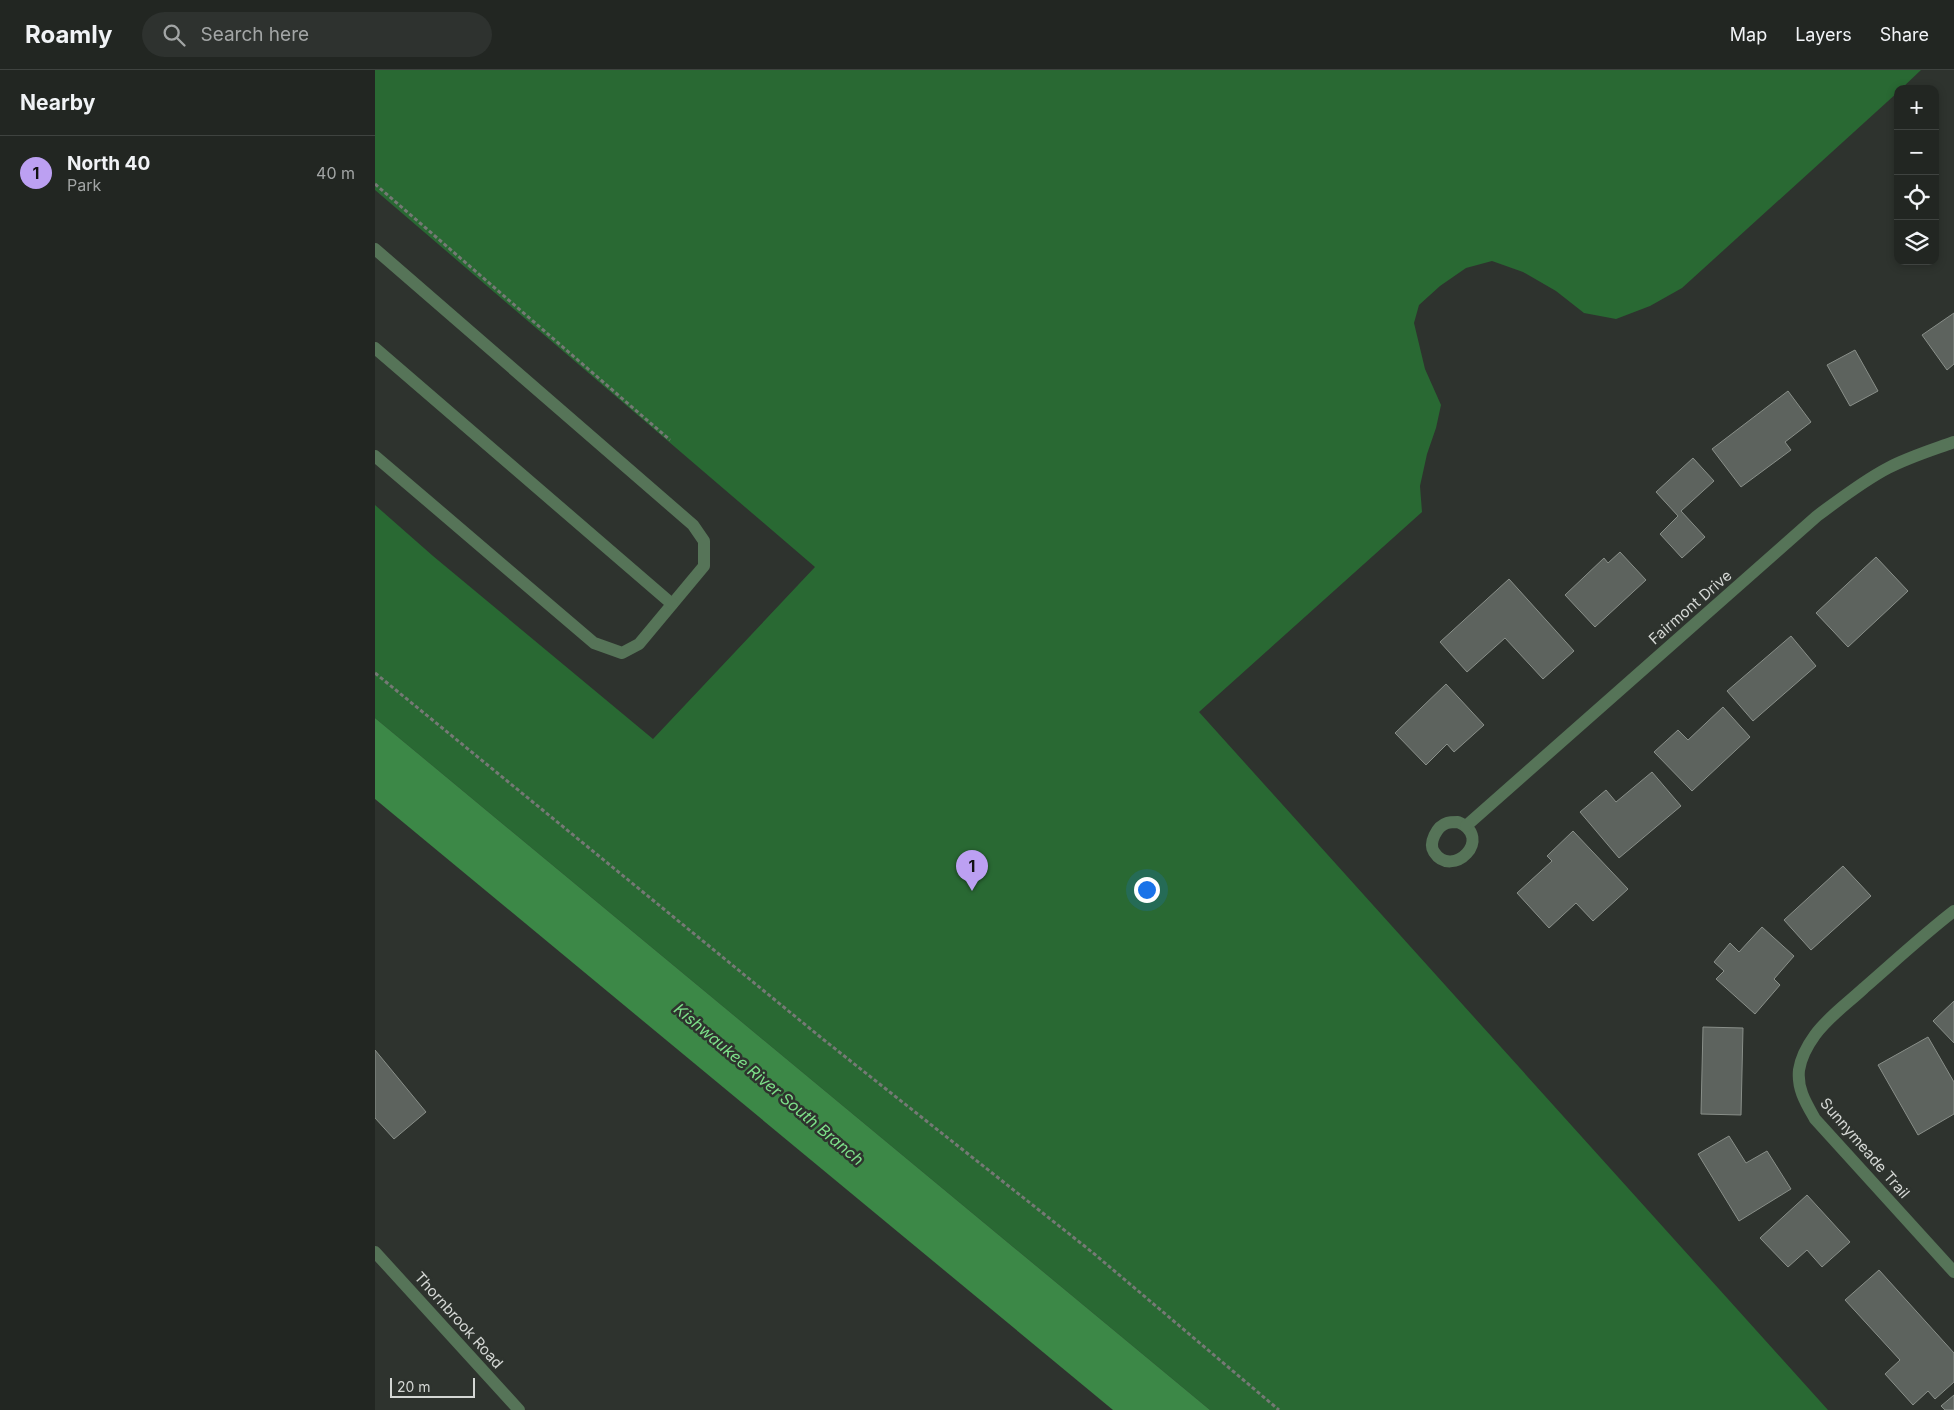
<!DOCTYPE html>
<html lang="en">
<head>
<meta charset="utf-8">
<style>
  :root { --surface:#222622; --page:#2e322f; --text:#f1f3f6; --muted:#a2a5a5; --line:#3f4340; --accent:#bca0f2 }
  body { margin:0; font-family:Inter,sans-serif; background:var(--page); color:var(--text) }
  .controls { position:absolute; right:15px; top:15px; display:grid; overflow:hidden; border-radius:10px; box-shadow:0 2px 8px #0003 }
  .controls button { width:45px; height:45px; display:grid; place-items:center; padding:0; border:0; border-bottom:1px solid var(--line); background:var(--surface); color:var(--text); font:25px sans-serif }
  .scale { position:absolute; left:15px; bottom:12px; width:85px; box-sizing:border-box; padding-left:5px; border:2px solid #d4d7d4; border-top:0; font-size:14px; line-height:18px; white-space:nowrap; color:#d4d7d4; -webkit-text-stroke:4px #2e332e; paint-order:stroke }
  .you { position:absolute; left:771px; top:819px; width:18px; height:18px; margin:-12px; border:4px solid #fff; border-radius:50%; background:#1a73e8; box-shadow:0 0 0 8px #1a73e833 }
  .badge { display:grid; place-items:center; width:32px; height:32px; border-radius:50%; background:var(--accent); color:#111; font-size:16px; font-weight:700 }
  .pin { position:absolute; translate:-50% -41px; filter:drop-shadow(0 1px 2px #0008) }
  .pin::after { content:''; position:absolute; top:26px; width:18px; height:15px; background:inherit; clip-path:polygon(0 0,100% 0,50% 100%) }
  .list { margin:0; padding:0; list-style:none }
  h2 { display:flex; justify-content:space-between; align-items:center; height:65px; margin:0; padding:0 20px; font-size:21px }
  h2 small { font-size:16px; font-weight:400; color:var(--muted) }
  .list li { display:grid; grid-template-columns:32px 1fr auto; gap:15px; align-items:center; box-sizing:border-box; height:75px; padding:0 20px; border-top:1px solid var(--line) }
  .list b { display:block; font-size:19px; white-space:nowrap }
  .list p { margin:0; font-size:16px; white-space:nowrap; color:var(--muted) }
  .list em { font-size:16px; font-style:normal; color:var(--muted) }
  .icon { flex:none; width:28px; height:28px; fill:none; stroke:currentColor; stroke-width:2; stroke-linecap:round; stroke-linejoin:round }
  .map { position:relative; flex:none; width:1579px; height:1340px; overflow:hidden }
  header { display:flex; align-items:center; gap:30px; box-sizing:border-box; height:70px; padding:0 25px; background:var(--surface); border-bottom:1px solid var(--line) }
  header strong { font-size:24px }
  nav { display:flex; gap:28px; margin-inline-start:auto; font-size:18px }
  .search { width:350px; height:45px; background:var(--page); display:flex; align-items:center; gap:12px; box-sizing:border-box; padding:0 18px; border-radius:28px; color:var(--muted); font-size:19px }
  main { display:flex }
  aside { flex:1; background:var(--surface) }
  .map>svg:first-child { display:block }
  .green { fill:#296933 }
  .water { fill:#3c8847 }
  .building { fill:#5d635e; stroke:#898f89 }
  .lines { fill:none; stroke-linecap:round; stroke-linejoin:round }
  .path { stroke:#757975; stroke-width:3; stroke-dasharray:4 2.5; stroke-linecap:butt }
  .minor { stroke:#567458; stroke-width:12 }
  .labels { text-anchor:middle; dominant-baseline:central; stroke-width:5; stroke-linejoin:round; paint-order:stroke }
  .street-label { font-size:15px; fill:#d4d7d4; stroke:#2e332e }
  .water-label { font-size:16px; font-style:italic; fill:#7de089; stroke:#2e332e }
</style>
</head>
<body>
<header>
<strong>Roamly</strong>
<div class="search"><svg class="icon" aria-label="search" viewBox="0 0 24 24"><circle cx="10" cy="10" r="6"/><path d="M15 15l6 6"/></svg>Search here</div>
<nav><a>Map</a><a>Layers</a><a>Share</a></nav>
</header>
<main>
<aside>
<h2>Nearby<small></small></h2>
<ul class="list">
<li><span class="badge">1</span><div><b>North 40</b><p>Park</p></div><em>40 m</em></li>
</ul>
</aside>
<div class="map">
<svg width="1579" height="1340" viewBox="0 0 1579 1340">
  <rect width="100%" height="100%" fill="#2e332e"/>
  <polygon class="green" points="0,0 1546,0 1526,19 1523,19 1523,22 1307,218 1275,236 1241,249 1209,243 1181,221 1148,202 1117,191 1091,198 1065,216 1044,235 1039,253 1050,299 1066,335 1061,358 1052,384 1045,416 1047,442 824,642 1453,1340 835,1340 0,648 0,435 58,486 278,669 440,497 0,120"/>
  <polygon class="water" points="0,648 835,1340 738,1340 0,729"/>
  <g class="building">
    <polygon points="1579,243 1579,294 1572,300 1547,265"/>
    <polygon points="1480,280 1503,321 1475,336 1452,295"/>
    <polygon points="1413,321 1436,352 1410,372 1416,380 1366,417 1337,379"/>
    <polygon points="1318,388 1339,411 1306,441 1330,467 1307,488 1285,464 1303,446 1281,422"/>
    <polygon points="1245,482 1271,510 1220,557 1190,525 1229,488 1233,493"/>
    <polygon points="1501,487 1533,521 1473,577 1441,543"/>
    <polygon points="1134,509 1199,581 1168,609 1130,568 1092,602 1065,572"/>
    <polygon points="1416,566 1441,596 1378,651 1352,621"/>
    <polygon points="1071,614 1109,655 1079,682 1072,674 1051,695 1020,663"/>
    <polygon points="1348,637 1375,667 1317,721 1279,682 1303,660 1313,670"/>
    <polygon points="1277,702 1306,736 1244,788 1205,742 1231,720 1241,732"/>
    <polygon points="1198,761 1253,819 1218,851 1201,833 1174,858 1142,823 1177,791 1172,786"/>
    <polygon points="1468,796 1496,826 1436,880 1409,850"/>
    <polygon points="1387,857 1419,886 1399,909 1405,915 1380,944 1341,909 1349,901 1339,892 1355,873 1364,882"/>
    <polygon points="1579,931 1579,973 1558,951"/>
    <polygon points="1328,957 1368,958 1366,1045 1326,1044"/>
    <polygon points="1553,967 1579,1012 1579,1044 1543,1065 1503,995"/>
    <polygon points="0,980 51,1042 19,1069 0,1048"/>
    <polygon points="1354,1066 1371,1093 1392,1081 1416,1119 1364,1151 1323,1084"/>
    <polygon points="1432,1125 1475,1172 1447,1197 1432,1180 1413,1197 1385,1168"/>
    <polygon points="1504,1200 1579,1283 1579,1312 1560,1329 1553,1321 1538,1335 1510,1304 1525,1290 1470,1230"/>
    <polygon points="1579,1325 1579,1340 1570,1340 1566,1336"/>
  </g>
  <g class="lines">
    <g class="path">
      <polyline points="0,114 295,370"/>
      <polyline points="0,603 449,970 717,1182 904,1340"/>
    </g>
    <g class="minor">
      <polyline points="0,179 318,455 329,471 329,496 264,574 247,583 219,573 0,386"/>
      <polyline points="0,278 297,534"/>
      <path d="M1083,752C1120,768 1077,810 1059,782C1053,773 1062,756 1072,753C1075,752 1080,752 1083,752Z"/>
      <path d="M1091,756L1442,446C1465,429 1488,411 1513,398C1534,387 1557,380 1579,372"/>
      <path d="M1579,841C1548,865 1519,892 1489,918C1473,933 1453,947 1440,965C1432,976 1426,987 1424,1000C1422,1019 1431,1033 1440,1049L1579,1202"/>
      <polyline points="0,1182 144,1340"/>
    </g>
  </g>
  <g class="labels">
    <g class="street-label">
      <text transform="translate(1315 537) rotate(-41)">Fairmont Drive</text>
      <text transform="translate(1490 1078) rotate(49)">Sunnymeade Trail</text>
      <text transform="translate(84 1250) rotate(48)">Thornbrook Road</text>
    </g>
    <g class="water-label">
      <text transform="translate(394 1014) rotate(40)">Kishwaukee River South Branch</text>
    </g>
  </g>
</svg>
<div class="controls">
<button>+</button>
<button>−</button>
<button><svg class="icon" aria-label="locate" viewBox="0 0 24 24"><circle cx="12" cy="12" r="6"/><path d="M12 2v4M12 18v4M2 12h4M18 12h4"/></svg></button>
<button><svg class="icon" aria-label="layers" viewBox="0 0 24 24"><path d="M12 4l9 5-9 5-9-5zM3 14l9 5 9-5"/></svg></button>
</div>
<div class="scale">20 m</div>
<div class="you"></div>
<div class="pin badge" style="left:597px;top:821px">1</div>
</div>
</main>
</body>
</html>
